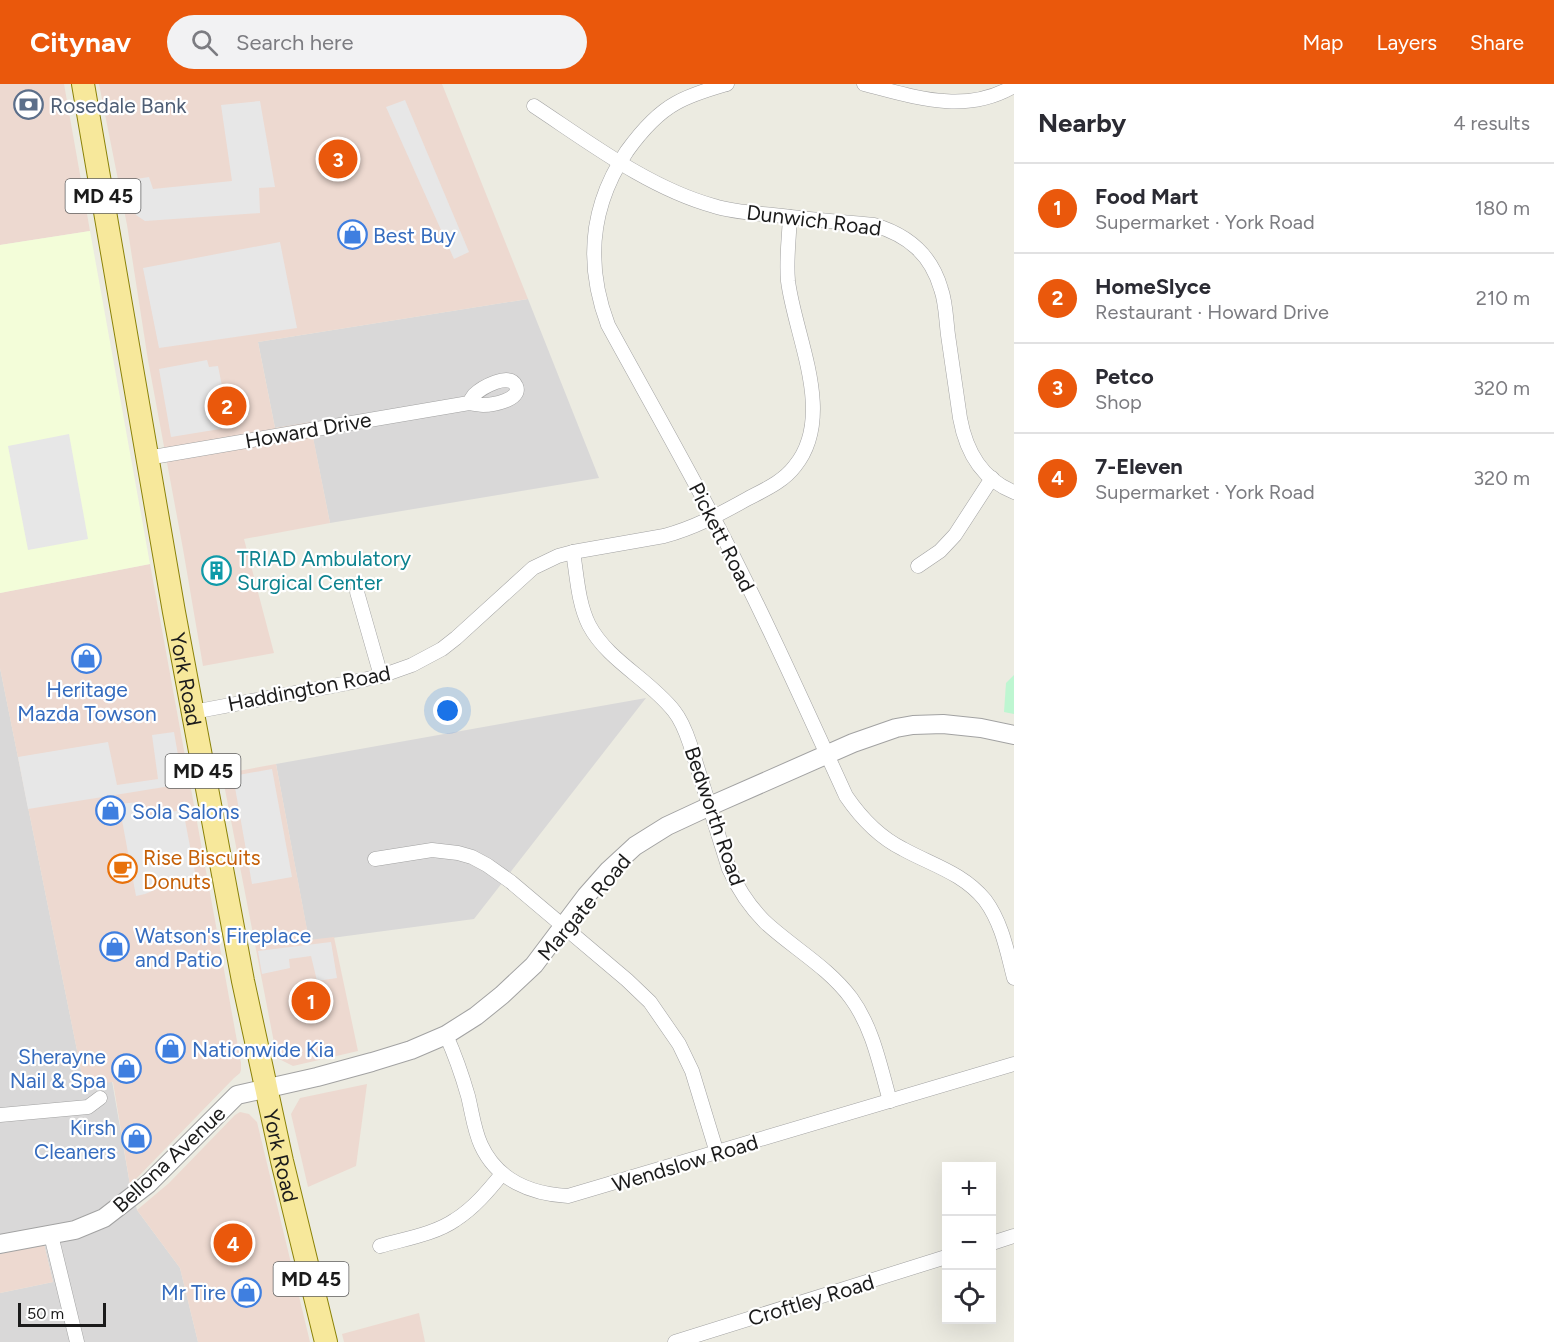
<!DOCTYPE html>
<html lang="en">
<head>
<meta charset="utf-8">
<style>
  :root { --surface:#fff; --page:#f2f2f3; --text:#2b2b33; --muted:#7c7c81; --line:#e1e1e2; --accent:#ea580c }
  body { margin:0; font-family:Figtree,sans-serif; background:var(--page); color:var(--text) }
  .controls { position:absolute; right:18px; bottom:18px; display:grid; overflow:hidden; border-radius:0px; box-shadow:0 6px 24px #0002 }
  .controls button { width:54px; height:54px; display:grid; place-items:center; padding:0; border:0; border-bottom:2px solid var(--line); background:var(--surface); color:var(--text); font:30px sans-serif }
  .scale { position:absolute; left:18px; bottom:15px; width:88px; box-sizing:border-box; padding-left:6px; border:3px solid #1b1b1b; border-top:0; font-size:16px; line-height:21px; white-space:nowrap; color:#1b1b1b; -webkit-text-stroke:4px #fff; paint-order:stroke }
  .you { position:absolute; left:448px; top:627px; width:21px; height:21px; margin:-15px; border:4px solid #fff; border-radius:50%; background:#1a73e8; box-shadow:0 0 0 9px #1a73e833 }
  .badge { display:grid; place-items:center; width:39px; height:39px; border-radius:50%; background:var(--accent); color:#fff; font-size:20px; font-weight:700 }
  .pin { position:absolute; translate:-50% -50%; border:3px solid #fff; box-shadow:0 2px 6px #0006 }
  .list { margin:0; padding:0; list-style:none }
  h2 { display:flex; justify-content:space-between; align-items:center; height:78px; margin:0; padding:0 24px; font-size:26px }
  h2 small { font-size:20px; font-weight:400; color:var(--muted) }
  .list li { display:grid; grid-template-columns:39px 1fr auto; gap:18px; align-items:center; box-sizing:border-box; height:90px; padding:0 24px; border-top:2px solid var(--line) }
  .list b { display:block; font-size:22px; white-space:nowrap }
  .list p { margin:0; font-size:20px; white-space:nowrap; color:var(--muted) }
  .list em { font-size:20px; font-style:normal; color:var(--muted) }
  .icon { flex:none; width:33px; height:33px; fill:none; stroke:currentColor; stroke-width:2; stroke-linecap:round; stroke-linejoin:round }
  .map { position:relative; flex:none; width:1014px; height:1258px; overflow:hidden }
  header { display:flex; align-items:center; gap:36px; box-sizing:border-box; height:84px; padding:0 30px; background:var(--accent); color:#fff }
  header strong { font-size:28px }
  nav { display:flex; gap:33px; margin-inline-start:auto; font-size:21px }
  .search { width:420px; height:54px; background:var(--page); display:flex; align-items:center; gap:15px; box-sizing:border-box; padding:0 21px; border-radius:33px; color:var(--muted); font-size:22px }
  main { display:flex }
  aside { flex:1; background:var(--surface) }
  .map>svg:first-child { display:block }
  .residential { fill:#d9d8d8 }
  .commercial { fill:#edd9d0 }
  .education { fill:#f3fdd9 }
  .park { fill:#bef6d1 }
  .parking { fill:#e7e7e7 }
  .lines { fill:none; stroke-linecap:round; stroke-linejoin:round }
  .minor-casing { stroke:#a2a2a2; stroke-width:15 }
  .tertiary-casing { stroke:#a2a2a2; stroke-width:20 }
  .primary-casing { stroke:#8b8207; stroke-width:24 }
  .minor { stroke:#fff; stroke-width:14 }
  .tertiary { stroke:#fff; stroke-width:18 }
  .primary { stroke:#f7e89b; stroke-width:22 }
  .labels { text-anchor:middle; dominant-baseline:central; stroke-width:4.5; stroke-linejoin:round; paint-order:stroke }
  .shield { fill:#fff; stroke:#5f5f5f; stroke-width:1.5 }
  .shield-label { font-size:20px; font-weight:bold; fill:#1b1b1b }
  .service-label { font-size:21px; fill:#4e5e75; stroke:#fff; text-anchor:start }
  .street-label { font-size:21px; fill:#1b1b1b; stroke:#fff }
  .shop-label { font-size:21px; fill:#366cbe; stroke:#fff; text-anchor:start }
  .culture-label { font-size:21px; fill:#0d838f; stroke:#fff; text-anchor:start }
  .food-label { font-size:21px; fill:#c56008; stroke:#fff; text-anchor:start }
</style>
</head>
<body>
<header>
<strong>Citynav</strong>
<div class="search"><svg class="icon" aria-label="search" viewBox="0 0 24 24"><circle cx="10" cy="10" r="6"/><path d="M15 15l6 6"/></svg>Search here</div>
<nav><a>Map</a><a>Layers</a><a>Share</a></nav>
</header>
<main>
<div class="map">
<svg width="1014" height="1258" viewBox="0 0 1014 1258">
  <rect width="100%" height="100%" fill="#ecebe1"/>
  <g class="residential">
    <polygon points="528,215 599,394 330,439 310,339 275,344 258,258"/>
    <polygon points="0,584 84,1001 112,997 130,1101 137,1126 180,1184 198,1258 0,1258 0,1209 53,1198 44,1160 0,1170"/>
    <polygon points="646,614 474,835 309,857 276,680"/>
  </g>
  <g class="commercial">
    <polygon points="0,0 64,0 90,147 0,161"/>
    <polygon points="99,0 442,0 528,215 258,258 275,344 310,338 330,439 244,455 274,569 203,582 183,465 148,276 127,141"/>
    <polygon points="150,480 241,979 241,986 240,989 234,994 130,1101 113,998 84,1001 0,584 0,509"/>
    <polygon points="276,680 309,856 334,853 358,967 293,982 277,974 222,690"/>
    <polygon points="367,1000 356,1082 308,1103 291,1030 300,1014"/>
    <polygon points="240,1028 249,1030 257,1038 310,1258 198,1258 180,1184 137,1126 169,1099 235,1031"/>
    <polygon points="44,1160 53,1198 0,1209 0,1170"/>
    <polygon points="419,1229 425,1258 344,1258 342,1250"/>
  </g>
  <polygon class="education" points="90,147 150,480 0,509 0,161"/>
  <polygon class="park" points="1014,591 1014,630 1004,628 1006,599"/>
  <g class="parking">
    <polygon points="405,16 469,168 454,175 386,23"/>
    <polygon points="260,17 275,103 259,104 260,129 145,137 136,131 130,96 149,93 153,105 232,97 221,21"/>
    <polygon points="280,158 297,244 159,264 143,184"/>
    <polygon points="207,276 209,283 218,282 228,332 218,334 220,345 171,353 159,285"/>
    <polygon points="69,350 88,455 28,466 8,362"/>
    <polygon points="174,648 183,700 28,725 18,673 108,658 117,701 158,695 152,651"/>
    <polygon points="272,685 292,793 252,800 233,692"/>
    <polygon points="139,718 143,732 183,726 197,799 157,805 145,810 136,812 119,720"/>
    <polygon points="331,858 337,894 317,897 311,872 289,875 290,884 262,890 258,867"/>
  </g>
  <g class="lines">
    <defs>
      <g id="minor">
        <path d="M727,0C710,5 692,10 676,19C656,30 640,49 627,67C590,122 585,180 608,241C643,305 679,368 713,433C761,524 803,618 846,712C861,734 879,753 903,765C932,781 963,789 985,816C1002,839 1007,867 1014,894"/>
        <path d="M864,0C915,13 965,31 1014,2"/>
        <path d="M534,22C590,59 649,104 714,122C733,128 754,129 773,131C807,135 840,138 874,141C908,151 931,170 941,205C946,219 946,236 948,251C952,279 956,306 960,334C966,367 981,395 1014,408"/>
        <path d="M147,374L469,319C474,320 479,321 483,321C492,321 522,316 516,302C510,287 481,304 474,311C474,311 469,318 469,319"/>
        <path d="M573,468C577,492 578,519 589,541C608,577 649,595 674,627C682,637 686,648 690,660L729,785C738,805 749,822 765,838C793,864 828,883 851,914C873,944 880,982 890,1017"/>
        <polyline points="918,482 940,467 955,451 992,394"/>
        <polyline points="357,508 381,592"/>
        <path d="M193,628L343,600L381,592L412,581L442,565L456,554L533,484L558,472L573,468L664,452C694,444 720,430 747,415C764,406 783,398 795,382C836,331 795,253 788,197C786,176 789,154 790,133"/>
        <polyline points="375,775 432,766 458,769 472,773 487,781 511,798 627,896 650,918 679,960 692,987 717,1069"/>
        <path d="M446,951C455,971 462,991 468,1012C472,1028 474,1046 481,1061C497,1096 531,1110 568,1112L1014,980"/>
        <polyline points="0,1031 88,1023 100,1014"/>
        <polyline points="51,1151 77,1258"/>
        <polyline points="992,1159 1014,1152"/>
        <path d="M380,1162C404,1155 435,1150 455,1136C474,1124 488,1107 502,1090"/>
        <polyline points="675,1258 946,1173"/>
      </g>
      <polyline id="tertiary" points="0,1160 75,1146 104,1134 148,1100 237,1011 317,993 372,978 411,966 446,951 476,932 502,911 534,881 586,812 609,786 635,762 667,742 710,722 853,659 896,644 913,641 943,640 981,644 1014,651"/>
      <g id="primary">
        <path id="s1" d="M83,0L174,528L243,897L282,1077L326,1258"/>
      </g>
    </defs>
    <use href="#minor" class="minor-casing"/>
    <use href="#tertiary" class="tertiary-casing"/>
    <use href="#primary" class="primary-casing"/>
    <use href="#minor" class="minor"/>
    <use href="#tertiary" class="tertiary"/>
    <use href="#primary" class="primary"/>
  </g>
  <defs>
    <symbol id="bank-ring" viewBox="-11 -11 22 22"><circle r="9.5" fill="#fff" stroke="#5c6f8a" stroke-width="1.5"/><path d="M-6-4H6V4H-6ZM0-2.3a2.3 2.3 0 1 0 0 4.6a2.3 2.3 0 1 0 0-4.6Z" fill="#5c6f8a"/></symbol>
    <symbol id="shop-ring" viewBox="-11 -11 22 22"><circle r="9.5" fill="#fff" stroke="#3f7fe0" stroke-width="1.5"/><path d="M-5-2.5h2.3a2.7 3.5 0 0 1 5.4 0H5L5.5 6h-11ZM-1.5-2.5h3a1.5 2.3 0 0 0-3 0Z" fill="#3f7fe0"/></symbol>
    <symbol id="building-ring" viewBox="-11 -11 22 22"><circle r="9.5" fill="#fff" stroke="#0f9aa8" stroke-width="1.5"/><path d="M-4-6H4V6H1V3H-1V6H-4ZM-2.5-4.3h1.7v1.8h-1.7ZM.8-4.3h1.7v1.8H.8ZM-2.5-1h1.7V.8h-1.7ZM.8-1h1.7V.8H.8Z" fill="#0f9aa8"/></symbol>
    <symbol id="cafe-ring" viewBox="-11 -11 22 22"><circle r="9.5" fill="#fff" stroke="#e8710a" stroke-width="1.5"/><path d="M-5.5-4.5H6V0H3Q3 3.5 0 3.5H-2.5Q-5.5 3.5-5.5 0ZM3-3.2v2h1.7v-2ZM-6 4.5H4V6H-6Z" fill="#e8710a"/></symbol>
  </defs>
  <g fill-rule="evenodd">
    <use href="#bank-ring" x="12" y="4" width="33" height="33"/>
    <use href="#shop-ring" x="336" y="134" width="33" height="33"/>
    <use href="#building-ring" x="200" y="470" width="33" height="33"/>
    <use href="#shop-ring" x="70" y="558" width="33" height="33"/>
    <use href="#shop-ring" x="94" y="710" width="33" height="33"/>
    <use href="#cafe-ring" x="106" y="768" width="33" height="33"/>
    <use href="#shop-ring" x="98" y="846" width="33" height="33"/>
    <use href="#shop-ring" x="154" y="948" width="33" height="33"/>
    <use href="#shop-ring" x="110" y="968" width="33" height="33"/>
    <use href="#shop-ring" x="120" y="1038" width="33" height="33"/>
    <use href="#shop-ring" x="230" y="1192" width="33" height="33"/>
  </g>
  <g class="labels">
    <g class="shield">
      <rect x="65.5" y="95" width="75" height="34" rx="4.5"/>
      <rect x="165.5" y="670" width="75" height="34" rx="4.5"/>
      <rect x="273.5" y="1178" width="75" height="34" rx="4.5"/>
    </g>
    <g class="shield-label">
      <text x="103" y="112">MD 45</text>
      <text x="203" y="687">MD 45</text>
      <text x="311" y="1195">MD 45</text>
    </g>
    <g class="service-label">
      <text x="50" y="21">Rosedale Bank</text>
    </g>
    <g class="street-label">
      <text transform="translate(814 136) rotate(7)">Dunwich Road</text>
      <text transform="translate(308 346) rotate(-10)">Howard Drive</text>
      <text transform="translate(722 453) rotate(63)">Pickett Road</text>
      <text stroke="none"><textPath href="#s1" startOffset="604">York Road</textPath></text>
      <text transform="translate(309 604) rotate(-11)">Haddington Road</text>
      <text transform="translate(715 732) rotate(71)">Bedworth Road</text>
      <text transform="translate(584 823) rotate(-50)">Margate Road</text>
      <text stroke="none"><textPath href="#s1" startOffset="1090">York Road</textPath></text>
      <text transform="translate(169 1075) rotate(-43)">Bellona Avenue</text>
      <text transform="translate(685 1079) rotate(-17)">Wendslow Road</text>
      <text transform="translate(811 1216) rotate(-17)">Croftley Road</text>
    </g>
    <g class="shop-label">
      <text x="373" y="151">Best Buy</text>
      <text x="87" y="605" text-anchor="middle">Heritage<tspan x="87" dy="24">Mazda Towson</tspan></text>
      <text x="132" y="727">Sola Salons</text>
      <text x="135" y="851">Watson's Fireplace<tspan x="135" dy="24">and Patio</tspan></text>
      <text x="192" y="965">Nationwide Kia</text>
      <text x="106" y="972" text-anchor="end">Sherayne<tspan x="106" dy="24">Nail &amp; Spa</tspan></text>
      <text x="116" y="1043" text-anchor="end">Kirsh<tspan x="116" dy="24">Cleaners</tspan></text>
      <text x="226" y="1208" text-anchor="end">Mr Tire</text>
    </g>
    <g class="culture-label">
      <text x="237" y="474">TRIAD Ambulatory<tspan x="237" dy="24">Surgical Center</tspan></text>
    </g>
    <g class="food-label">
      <text x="143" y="773">Rise Biscuits<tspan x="143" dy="24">Donuts</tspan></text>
    </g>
  </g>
</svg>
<div class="controls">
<button>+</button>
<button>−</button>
<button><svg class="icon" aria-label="locate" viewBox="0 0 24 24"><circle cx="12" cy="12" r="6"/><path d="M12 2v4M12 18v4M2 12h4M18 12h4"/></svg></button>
</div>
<div class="scale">50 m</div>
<div class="you"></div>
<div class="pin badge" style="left:311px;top:917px">1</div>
<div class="pin badge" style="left:227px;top:322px">2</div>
<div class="pin badge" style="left:338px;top:75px">3</div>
<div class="pin badge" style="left:233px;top:1159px">4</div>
</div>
<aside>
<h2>Nearby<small>4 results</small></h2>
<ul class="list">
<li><span class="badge">1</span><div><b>Food Mart</b><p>Supermarket · York Road</p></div><em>180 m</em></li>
<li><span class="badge">2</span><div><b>HomeSlyce</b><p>Restaurant · Howard Drive</p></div><em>210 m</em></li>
<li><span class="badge">3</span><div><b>Petco</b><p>Shop</p></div><em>320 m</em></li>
<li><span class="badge">4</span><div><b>7-Eleven</b><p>Supermarket · York Road</p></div><em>320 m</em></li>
</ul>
</aside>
</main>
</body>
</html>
